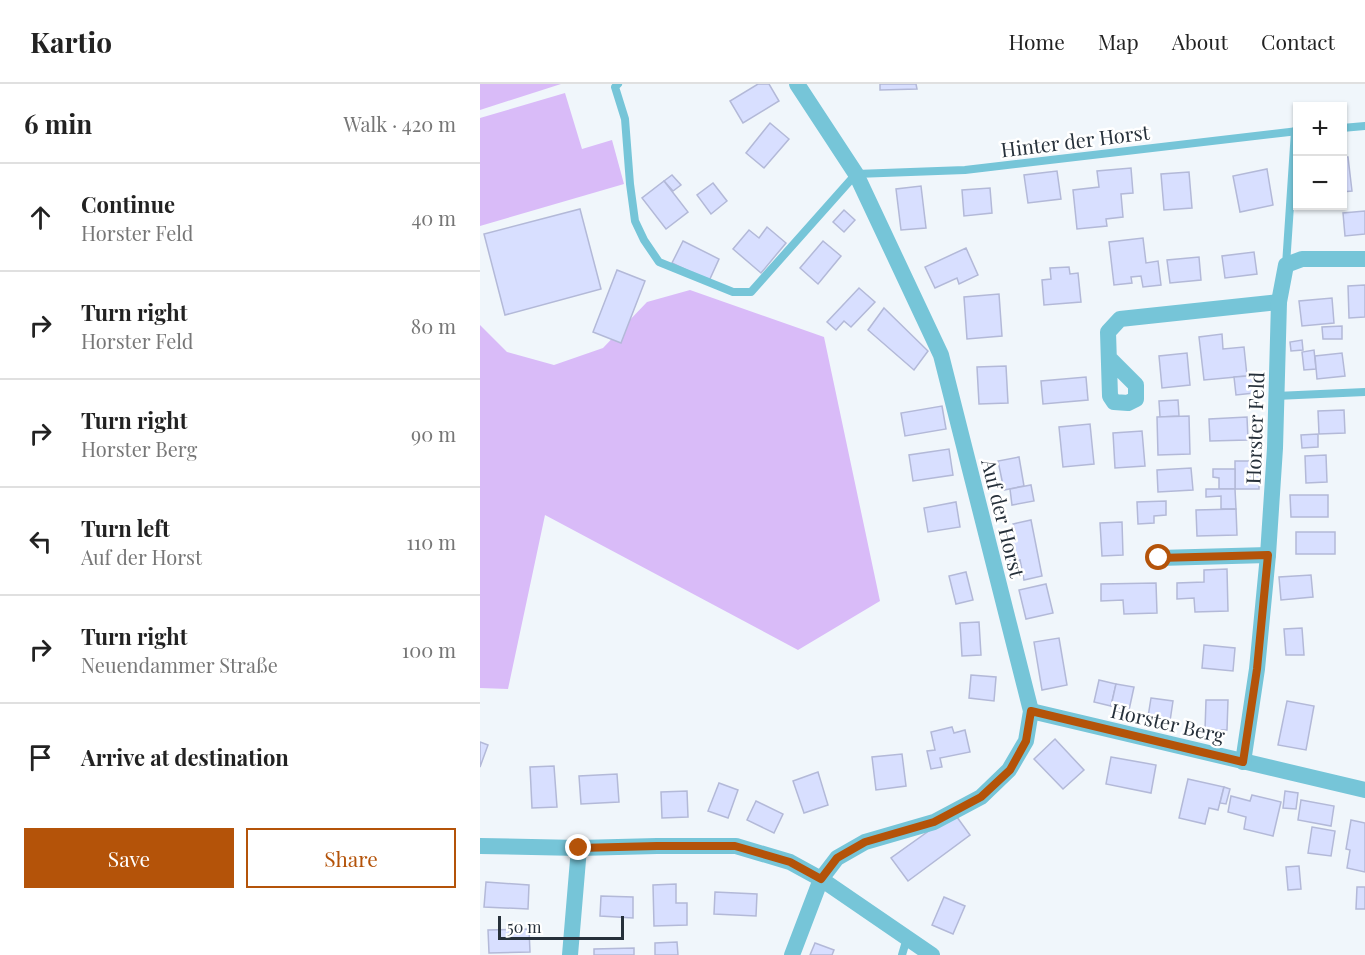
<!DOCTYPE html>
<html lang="en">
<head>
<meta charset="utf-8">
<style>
  :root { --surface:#fff; --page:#f2f2f2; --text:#222; --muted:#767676; --line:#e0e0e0; --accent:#b45309 }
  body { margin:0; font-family:"Playfair Display",serif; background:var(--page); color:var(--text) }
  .controls { position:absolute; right:18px; top:18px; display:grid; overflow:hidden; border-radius:0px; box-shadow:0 2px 4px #0004 }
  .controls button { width:54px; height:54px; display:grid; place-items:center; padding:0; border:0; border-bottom:2px solid var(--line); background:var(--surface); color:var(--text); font:30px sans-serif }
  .scale { position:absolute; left:18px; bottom:15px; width:126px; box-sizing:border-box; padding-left:6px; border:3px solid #26303a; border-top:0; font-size:16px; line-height:21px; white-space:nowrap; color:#26303a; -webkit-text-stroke:4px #fff; paint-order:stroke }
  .stop { position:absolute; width:18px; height:18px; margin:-14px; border:4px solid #b45309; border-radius:50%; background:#fff }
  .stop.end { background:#b45309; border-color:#fff; box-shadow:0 2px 6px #0008 }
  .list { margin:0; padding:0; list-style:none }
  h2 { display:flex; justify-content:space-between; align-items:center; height:78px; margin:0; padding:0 24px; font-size:26px }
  h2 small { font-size:20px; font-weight:400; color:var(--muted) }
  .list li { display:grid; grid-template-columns:39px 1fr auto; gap:18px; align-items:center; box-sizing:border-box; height:108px; padding:0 24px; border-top:2px solid var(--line) }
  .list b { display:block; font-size:22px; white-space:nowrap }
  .list p { margin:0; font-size:20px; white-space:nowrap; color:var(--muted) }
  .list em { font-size:20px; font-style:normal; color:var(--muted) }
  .actions { display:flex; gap:12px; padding:18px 24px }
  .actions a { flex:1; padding:14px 0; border:2px solid var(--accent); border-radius:0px; text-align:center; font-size:21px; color:var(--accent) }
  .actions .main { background:var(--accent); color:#fff }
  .icon { flex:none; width:33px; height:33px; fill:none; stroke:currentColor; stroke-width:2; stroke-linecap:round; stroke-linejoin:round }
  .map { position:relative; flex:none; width:885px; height:871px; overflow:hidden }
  header { display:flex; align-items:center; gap:36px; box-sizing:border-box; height:84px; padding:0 30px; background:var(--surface); border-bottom:2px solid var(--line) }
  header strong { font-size:28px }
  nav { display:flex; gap:33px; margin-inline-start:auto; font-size:21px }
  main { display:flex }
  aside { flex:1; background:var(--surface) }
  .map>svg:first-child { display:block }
  .green { fill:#d9bbf8 }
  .building { fill:#d8dfff; stroke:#b3b9d8; stroke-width:1.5 }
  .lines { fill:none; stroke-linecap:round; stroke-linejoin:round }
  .service { stroke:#76c5d8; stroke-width:8 }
  .minor { stroke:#76c5d8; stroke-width:16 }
  .route { stroke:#b45309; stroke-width:8 }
  .labels { text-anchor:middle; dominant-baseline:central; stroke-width:5; stroke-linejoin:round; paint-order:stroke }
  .street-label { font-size:20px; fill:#26303a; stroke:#fff }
</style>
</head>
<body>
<header>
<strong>Kartio</strong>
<nav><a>Home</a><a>Map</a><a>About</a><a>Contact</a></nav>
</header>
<main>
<aside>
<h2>6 min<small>Walk · 420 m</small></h2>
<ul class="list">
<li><svg class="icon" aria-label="ahead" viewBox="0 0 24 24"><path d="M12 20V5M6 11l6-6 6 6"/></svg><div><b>Continue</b><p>Horster Feld</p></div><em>40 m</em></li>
<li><svg class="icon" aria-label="right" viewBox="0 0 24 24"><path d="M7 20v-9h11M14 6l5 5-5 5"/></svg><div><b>Turn right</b><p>Horster Feld</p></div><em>80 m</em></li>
<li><svg class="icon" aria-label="right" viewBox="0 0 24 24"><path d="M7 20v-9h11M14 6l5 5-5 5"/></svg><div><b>Turn right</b><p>Horster Berg</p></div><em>90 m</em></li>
<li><svg class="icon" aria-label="left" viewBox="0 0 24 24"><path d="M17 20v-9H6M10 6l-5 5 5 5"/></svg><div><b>Turn left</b><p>Auf der Horst</p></div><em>110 m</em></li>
<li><svg class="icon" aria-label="right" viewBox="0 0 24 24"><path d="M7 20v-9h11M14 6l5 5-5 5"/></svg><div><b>Turn right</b><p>Neuendammer Straße</p></div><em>100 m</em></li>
<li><svg class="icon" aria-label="arrive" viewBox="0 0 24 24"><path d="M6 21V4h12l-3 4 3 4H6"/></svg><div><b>Arrive at destination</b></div></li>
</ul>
<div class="actions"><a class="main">Save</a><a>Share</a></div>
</aside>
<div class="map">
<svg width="885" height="871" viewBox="0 0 885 871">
  <rect width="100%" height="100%" fill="#f0f6fb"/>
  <g class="green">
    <polygon points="0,0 81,0 0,26"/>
    <polygon points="85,9 102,65 132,56 144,100 0,142 0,34"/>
    <polygon points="210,206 344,253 400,517 318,566 65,431 28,605 0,604 0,241 27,268 74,281 123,264 167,218"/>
  </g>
  <g class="building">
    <polygon points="278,0 289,0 299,17 263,39 250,17"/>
    <polygon points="400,0 436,0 437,5 400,6"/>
    <polygon points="290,39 309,55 284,84 266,69"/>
    <polygon points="862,73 868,73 872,107 862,108"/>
    <polygon points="651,84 653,109 641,110 643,133 626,135 627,142 597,145 593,106 619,103 617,87"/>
    <polygon points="787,85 793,121 760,128 753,92"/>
    <polygon points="577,87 581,115 548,119 544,91"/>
    <polygon points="709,88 712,124 684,126 681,90"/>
    <polygon points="192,91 201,101 193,107 184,97"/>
    <polygon points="184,97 208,128 186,145 162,114"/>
    <polygon points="233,99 247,117 231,130 217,111"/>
    <polygon points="441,102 446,144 421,146 416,105"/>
    <polygon points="510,104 512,129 484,132 482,106"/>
    <polygon points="100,125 121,205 25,231 4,150"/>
    <polygon points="364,126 375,136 364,148 353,138"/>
    <polygon points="885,127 885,150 865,152 863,129"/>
    <polygon points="287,143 306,159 281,189 253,165 269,146 279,154"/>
    <polygon points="663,154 666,179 678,177 681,201 663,203 661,192 651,193 652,199 634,201 629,158"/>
    <polygon points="203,157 239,175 229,197 192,179"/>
    <polygon points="343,157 361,172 338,200 320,184"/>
    <polygon points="486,164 498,191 479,200 477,194 455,204 445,183"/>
    <polygon points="774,168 777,190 745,194 742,172"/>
    <polygon points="719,173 721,196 690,199 687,176"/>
    <polygon points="589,183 590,190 598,189 601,218 564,221 562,196 571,195 570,184"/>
    <polygon points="137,186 165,197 141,259 113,248"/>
    <polygon points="885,201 885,233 869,234 868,202"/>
    <polygon points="379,204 395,218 371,243 364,237 356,246 347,238"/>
    <polygon points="519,210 522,252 487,255 484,213"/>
    <polygon points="852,214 854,239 822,242 819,217"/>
    <polygon points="404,224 448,267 434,286 388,246"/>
    <polygon points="862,242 862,255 843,255 842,243"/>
    <polygon points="742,250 743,265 764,263 767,292 724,296 719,253"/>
    <polygon points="822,256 823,266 811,267 810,258"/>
    <polygon points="834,266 836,285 824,286 822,268"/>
    <polygon points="707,269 710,301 682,304 679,272"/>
    <polygon points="862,269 865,292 837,295 835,272"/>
    <polygon points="526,282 528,319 499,320 497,283"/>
    <polygon points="767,289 772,289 774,309 756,311 754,293 767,292"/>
    <polygon points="606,293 608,316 563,320 561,297"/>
    <polygon points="698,316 699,332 680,333 679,317"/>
    <polygon points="462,322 466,345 425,352 421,329"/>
    <polygon points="864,326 865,349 839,350 838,327"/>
    <polygon points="709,332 710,370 678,371 677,333"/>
    <polygon points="767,333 768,356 730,357 729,335"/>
    <polygon points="610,340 614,380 583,383 579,343"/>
    <polygon points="662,347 665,382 635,384 633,349"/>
    <polygon points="838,350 838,363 822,364 821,351"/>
    <polygon points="469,365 473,391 433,397 429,371"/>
    <polygon points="846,371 847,398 826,399 825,372"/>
    <polygon points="539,373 544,402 524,406 518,377"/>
    <rect x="755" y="377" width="24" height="28"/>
    <polygon points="711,384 713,406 678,408 677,386"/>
    <polygon points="733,385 755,385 755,405 739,405 739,394 733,393"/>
    <polygon points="551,401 554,417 532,421 530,405"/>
    <polygon points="726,405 755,405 756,425 741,425 741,412 726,413"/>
    <polygon points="810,411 848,411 848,433 811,433"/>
    <polygon points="686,417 686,431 674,432 674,439 658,440 657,418"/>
    <polygon points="476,418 480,443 448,448 444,424"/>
    <polygon points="756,425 757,451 717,452 716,426"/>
    <polygon points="551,436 562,492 544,496 540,476 530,478 524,449 535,447 533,440"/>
    <polygon points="642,438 643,471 622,472 620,439"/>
    <rect x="816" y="448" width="39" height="22"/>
    <polygon points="747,485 748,527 715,528 714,514 697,515 697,499 724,498 724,486"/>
    <polygon points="486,488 493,516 476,520 469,492"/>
    <polygon points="831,491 833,513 801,516 799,493"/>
    <polygon points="676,499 677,529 644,530 643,516 621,517 621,500"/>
    <polygon points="566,500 573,529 546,535 539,506"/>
    <polygon points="499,538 501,571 482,572 480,539"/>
    <polygon points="822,544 824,571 806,571 804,545"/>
    <polygon points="579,554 587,601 562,606 554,558"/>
    <polygon points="724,561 755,564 753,587 722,584"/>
    <polygon points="491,591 516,593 514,617 489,614"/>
    <polygon points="619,596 636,600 631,622 614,618"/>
    <polygon points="636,600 654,603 649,626 631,622"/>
    <polygon points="671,614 693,617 690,637 668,633"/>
    <polygon points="726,616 748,616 747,646 725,646"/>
    <polygon points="807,617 834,622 826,666 798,661"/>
    <polygon points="472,643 474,649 485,646 490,668 460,674 462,683 451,685 447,667 455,666 451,648"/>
    <polygon points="575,655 604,686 583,705 554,675"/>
    <polygon points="0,658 8,661 0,683"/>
    <polygon points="422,670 426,702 396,706 392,673"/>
    <polygon points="631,673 676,681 671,709 626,700"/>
    <polygon points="74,682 77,723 52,724 50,683"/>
    <polygon points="338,688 348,721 324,729 313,697"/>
    <polygon points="137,690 139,718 101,720 99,692"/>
    <polygon points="708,695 744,703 738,726 729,724 725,740 699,734"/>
    <polygon points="239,699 258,706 248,734 228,727"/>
    <polygon points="744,703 750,705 746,720 740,719"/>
    <polygon points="207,707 208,733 182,734 181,708"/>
    <polygon points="805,707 818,709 816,725 803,724"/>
    <polygon points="772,711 801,718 793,752 764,745 766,733 748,728 751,712 770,717"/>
    <polygon points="821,716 854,722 851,742 818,736"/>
    <polygon points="276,717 303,730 294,749 267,736"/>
    <polygon points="474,729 490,751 428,797 411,774"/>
    <polygon points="871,736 885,739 885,788 867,784 870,766 866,765"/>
    <polygon points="832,743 855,747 851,772 828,769"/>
    <polygon points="819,782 821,805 808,806 806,783"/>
    <polygon points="6,798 49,801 48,825 4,823"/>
    <polygon points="196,800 196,819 207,819 207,841 174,842 173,801"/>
    <polygon points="877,803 885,803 885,825 876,825"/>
    <polygon points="235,808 277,810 276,832 234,830"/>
    <polygon points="121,812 153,813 153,834 120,832"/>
    <polygon points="464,813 485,822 473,850 452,841"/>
    <polygon points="49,845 50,868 9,869 8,846"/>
    <polygon points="197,858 198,871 175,871 175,859"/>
    <polygon points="335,859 354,866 352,871 330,871"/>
    <polygon points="154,864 154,871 114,871 114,865"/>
  </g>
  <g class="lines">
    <g class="service">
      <polyline points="138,0 135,3 145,35 150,100 155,137 164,156 179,178 253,208 271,208 376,90 485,86 818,47"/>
      <polyline points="862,44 885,42"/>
      <polyline points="806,181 815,47"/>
      <polyline points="796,312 885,308"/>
      <polyline points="422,871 427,854"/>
    </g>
    <g class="minor">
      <polyline points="629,274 656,301 656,315 648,319 634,318 630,312 628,248 640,235 799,218"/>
      <polyline points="679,474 788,471"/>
      <polyline points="551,627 885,706"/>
      <polyline points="763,678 777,585 788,471 795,364 799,218 806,181 822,175 885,175"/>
      <polyline points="0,762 99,764 177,762 256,762 310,778 341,795 452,871"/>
      <polyline points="90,871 99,764"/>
      <polyline points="312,871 341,795 357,774 385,758 454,738 501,713 529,686 546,657 551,627 461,271 376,90 317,0"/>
    </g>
  </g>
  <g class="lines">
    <polyline class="route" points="99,764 177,762 255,762 310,778 341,795 357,774 385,758 454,738 501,713 530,686 546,657 551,627 763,678 777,585 788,471 679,474"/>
  </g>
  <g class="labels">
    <g class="street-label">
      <text transform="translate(595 56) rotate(-7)">Hinter der Horst</text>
      <text transform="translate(774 344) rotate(-88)">Horster Feld</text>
      <text transform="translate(524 434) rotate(76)">Auf der Horst</text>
      <text transform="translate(688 638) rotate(13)">Horster Berg</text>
    </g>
  </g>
</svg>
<div class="controls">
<button>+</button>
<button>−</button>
</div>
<div class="scale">50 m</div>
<div class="stop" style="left:679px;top:474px"></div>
<div class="stop end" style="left:99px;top:764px"></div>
</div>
</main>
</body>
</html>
